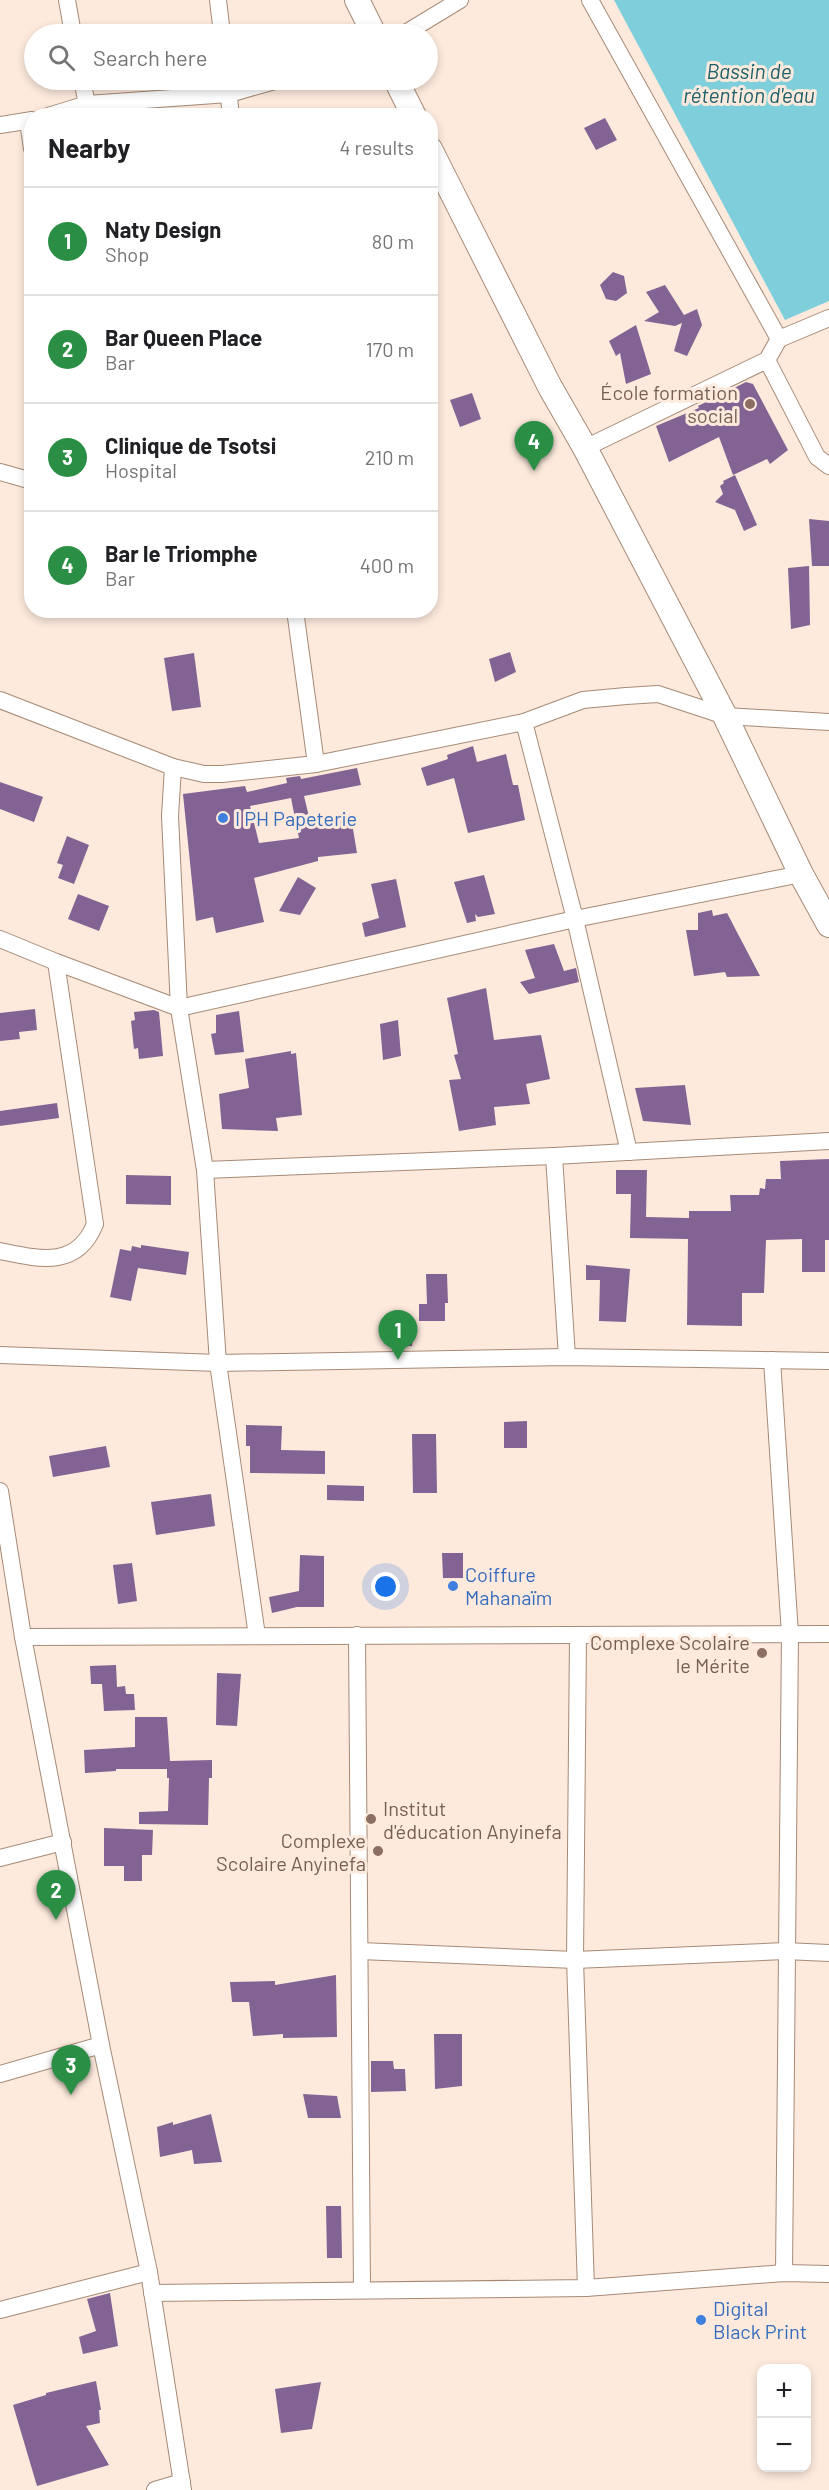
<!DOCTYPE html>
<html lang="en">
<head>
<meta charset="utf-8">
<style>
  :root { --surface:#fff; --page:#f2f2f2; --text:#202124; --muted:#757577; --line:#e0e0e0; --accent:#2a8f44 }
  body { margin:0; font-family:Barlow,sans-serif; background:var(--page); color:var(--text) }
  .controls { position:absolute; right:18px; bottom:18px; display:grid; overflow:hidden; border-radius:12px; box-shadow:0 3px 9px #0003 }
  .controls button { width:54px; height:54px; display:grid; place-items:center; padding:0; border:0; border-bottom:2px solid var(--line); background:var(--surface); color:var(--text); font:30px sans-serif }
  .you { position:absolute; left:386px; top:1587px; width:21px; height:21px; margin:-15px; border:4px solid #fff; border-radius:50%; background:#1a73e8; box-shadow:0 0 0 9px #1a73e833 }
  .badge { display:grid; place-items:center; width:39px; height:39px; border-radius:50%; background:var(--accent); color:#fff; font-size:20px; font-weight:700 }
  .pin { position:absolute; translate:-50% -50px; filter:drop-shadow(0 2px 3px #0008) }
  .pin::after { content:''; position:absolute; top:32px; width:21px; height:18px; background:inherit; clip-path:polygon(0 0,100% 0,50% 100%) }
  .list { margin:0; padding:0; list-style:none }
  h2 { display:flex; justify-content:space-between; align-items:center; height:78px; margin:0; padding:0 24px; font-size:26px }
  h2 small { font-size:20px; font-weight:400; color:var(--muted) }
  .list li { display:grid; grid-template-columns:39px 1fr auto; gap:18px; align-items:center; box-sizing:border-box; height:108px; padding:0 24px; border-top:2px solid var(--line) }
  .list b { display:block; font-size:22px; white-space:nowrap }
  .list p { margin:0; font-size:20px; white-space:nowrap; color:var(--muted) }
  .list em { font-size:20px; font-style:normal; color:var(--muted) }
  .icon { flex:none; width:33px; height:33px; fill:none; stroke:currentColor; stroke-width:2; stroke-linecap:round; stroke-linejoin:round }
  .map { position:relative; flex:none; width:829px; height:2490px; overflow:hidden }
  .search { position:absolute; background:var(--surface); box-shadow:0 3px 9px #0003; left:24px; top:24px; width:414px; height:66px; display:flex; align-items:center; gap:15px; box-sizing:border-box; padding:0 21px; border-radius:33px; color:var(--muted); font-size:22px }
  .panel { position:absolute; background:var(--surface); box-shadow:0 3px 9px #0003; left:24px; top:108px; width:414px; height:510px; border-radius:24px }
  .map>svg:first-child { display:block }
  .water { fill:#7ecedc }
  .building { fill:#826393; fill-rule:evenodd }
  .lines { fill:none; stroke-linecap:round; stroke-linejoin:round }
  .street-casing { stroke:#a68a76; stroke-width:18 }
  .secondary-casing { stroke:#a68a76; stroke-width:26 }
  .street { stroke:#fff; stroke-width:16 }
  .secondary { stroke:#fff; stroke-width:24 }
  .education-dot { fill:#8d6e63; stroke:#fdeadd; stroke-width:2 }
  .shop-dot { fill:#3f7fe0; stroke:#fdeadd; stroke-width:2 }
  .labels { text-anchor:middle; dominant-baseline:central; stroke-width:6; stroke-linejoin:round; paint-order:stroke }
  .education-label { font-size:20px; fill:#785e54; stroke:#fdeadd; text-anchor:end }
  .shop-label { font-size:20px; fill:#366cbe; stroke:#fdeadd; text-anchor:start }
  .water-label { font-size:21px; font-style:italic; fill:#1e606a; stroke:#fdeadd }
</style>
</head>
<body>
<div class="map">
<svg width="829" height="2490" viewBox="0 0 829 2490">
  <rect width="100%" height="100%" fill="#fdeadd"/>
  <polygon class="water" points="614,0 829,0 829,301 785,320"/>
  <g class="building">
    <polygon points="605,118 617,140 596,150 584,128"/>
    <polygon points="613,272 624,276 627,293 616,301 606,299 600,285"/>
    <polygon points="665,285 684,315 697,309 702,325 687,356 674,351 682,323 675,326 644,321 659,312 646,292"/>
    <polygon points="636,325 651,374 626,384 620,353 616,356 609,341"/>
    <polygon points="746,382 753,384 788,450 770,464 767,459 733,475 719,437 669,462 656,426 699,408 698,406"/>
    <polygon points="472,393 481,419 460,427 450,400"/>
    <polygon points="735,475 757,525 744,531 735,510 715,502 723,494 720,486 724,483 723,481"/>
    <polygon points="809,519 829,521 829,566 812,566"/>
    <polygon points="809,566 810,625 791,629 788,568"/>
    <polygon points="510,652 516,672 495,682 489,659"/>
    <polygon points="194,653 201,707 172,711 164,658"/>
    <polygon points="473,746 477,762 506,754 513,785 518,785 525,820 468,833 454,778 427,786 421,768 448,759 447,755"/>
    <path d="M357,768L361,785L304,796L311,825L351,817L357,853L318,857V861L254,878L264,922L216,933L213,917L196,921L183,794L245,786L247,792L287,783L286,778L300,776L301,779ZM291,798L299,838L259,843L250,806Z"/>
    <polygon points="0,782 43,797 34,822 0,809"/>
    <polygon points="67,836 89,845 74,884 58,878 63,865 57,863"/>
    <polygon points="484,875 495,914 478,917 475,914 476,921 467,923 454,882"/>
    <polygon points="298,877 316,888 300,915 279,911"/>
    <polygon points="396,879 406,927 365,937 362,923 379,918 371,884"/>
    <polygon points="78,894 109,906 99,931 68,919"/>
    <polygon points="712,910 713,916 727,913 760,976 727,977 725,972 694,976 686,930 698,930 698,913"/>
    <polygon points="554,944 564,971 576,968 579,982 529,994 520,982 535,978 525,950"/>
    <polygon points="486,988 494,1040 541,1035 550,1079 526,1084 530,1104 494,1107 496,1125 459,1131 449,1080 461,1079 454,1055 458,1054 447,998"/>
    <polygon points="35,1009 37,1030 19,1032 20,1039 0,1041 0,1013"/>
    <polygon points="154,1010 159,1012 163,1056 139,1059 138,1048 134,1049 131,1021 135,1020 134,1012"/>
    <polygon points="239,1011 244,1052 215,1055 211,1034 216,1033 216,1015"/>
    <polygon points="398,1020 401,1056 383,1060 380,1024"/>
    <polygon points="291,1051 291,1054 296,1053 302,1115 276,1118 278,1131 222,1129 219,1094 249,1088 245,1059"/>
    <polygon points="685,1085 691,1125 643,1121 635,1088"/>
    <polygon points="57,1103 59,1118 0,1126 0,1111"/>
    <polygon points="829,1159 829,1240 825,1240 825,1272 802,1272 802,1239 766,1240 764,1293 742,1293 742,1326 687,1325 688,1239 630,1238 631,1194 616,1194 616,1170 647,1170 646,1217 689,1218 689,1211 731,1211 730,1195 759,1195 760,1188 765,1189 766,1179 781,1179 780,1161"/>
    <polygon points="126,1175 171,1176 171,1205 126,1204"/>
    <polygon points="141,1245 189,1252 186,1275 138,1268 131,1301 110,1297 120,1249 131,1251 132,1246 141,1248"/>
    <polygon points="586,1265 630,1269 626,1322 599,1321 600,1280 586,1280"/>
    <polygon points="426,1274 447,1274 448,1303 445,1303 445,1321 419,1321 419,1304 427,1304"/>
    <polygon points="394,1323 414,1324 412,1346 393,1345"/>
    <polygon points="527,1421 527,1448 504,1448 504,1422"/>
    <polygon points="246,1425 282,1426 281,1450 325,1451 325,1474 250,1473 250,1446 246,1446"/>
    <polygon points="412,1434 436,1434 437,1493 413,1493"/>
    <polygon points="106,1446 110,1467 53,1477 49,1456"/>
    <polygon points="327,1485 364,1486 364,1501 327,1500"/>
    <polygon points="211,1494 215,1526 156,1535 151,1502"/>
    <polygon points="442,1553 463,1553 463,1578 443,1578"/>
    <polygon points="300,1555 324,1556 324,1607 297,1607 272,1613 269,1597 299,1591"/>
    <polygon points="132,1563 137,1601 118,1604 113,1565"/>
    <polygon points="116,1665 117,1687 125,1686 126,1694 134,1694 135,1710 104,1711 102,1684 91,1684 90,1666"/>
    <polygon points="217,1673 241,1674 237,1726 216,1725"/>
    <polygon points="135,1717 167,1717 170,1761 212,1760 212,1778 209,1778 208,1825 139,1824 139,1812 168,1811 169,1778 167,1778 167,1769 116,1769 116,1771 85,1773 84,1750 135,1747"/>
    <polygon points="104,1828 153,1830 152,1855 142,1855 142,1881 124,1881 124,1866 104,1866"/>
    <polygon points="336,1975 337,2037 283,2038 283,2034 253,2036 249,2002 232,2002 230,1982 275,1981 275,1985"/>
    <polygon points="434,2034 462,2034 462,2086 435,2089"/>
    <polygon points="371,2061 393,2061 394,2069 405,2069 406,2091 371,2092"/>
    <polygon points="303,2094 337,2096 341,2118 308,2118"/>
    <polygon points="211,2114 222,2162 194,2164 192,2150 160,2157 157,2127 173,2122 173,2125"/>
    <polygon points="326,2206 341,2206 342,2258 327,2258"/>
    <polygon points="110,2293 118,2346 83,2354 79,2337 96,2331 87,2299"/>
    <polygon points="96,2381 101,2410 99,2410 100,2423 86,2426 109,2465 37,2486 13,2405 46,2395 46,2393"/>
    <polygon points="321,2382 312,2429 281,2433 275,2389"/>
  </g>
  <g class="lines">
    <defs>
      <g id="street">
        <polyline points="67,0 73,34"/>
        <polyline points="218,0 222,34"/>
        <polyline points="590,0 779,339"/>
        <polyline points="404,34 460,0"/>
        <polyline points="82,80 87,104"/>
        <polyline points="227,80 231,116"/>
        <polyline points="48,116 87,104 229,94 278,80"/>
        <polyline points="28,121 32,149"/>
        <polyline points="0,125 32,120"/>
        <polyline points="767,360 817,457 829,466"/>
        <polyline points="585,448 767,360 779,339 829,318"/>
        <polyline points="0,472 32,481"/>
        <polyline points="295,610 316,764"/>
        <polyline points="0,700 173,767 204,774 222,774 316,764 524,722 583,700 626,696 658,694 725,716 829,722"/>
        <polyline points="524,722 575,919 629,1152"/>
        <polyline points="173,767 170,816 179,1008 205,1170 218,1363 257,1636"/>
        <polyline points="0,939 56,962 179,1008 575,919 801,874"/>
        <polyline points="554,1156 567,1357"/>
        <polyline points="205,1170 554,1156 829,1141"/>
        <path d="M0,1251C39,1259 77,1269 95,1224L56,962"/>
        <polyline points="0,1355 218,1363 567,1357 829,1361"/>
        <polyline points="772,1360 790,1634 784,2273"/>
        <polyline points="0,1491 23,1637 101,2045 149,2272 183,2490"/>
        <polyline points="357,1635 362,2290"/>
        <polyline points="578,1635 575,1960 586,2288"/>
        <polyline points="23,1637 829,1634"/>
        <polyline points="0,1858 63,1842"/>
        <polyline points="360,1951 575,1960 785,1951 829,1953"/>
        <polyline points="0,2074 101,2045"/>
        <polyline points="152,2293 586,2288 784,2273 829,2274"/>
        <polyline points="0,2310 149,2272"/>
        <polyline points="155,2490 182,2482"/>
      </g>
      <g id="secondary">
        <polyline points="357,0 374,34"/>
        <polyline points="396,80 414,116"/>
        <polyline points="430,149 550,387 585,448 725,716 801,874 829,925"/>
      </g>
    </defs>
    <use href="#street" class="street-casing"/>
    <use href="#secondary" class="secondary-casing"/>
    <use href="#street" class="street"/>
    <use href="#secondary" class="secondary"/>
  </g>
  <g class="education-dot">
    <circle cx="750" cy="404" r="6"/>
    <circle cx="762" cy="1653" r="6"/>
    <circle cx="371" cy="1819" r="6"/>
    <circle cx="378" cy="1851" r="6"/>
  </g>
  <g class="shop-dot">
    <circle cx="223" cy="818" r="6"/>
    <circle cx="453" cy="1586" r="6"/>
    <circle cx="701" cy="2320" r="6"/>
  </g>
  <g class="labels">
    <g class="education-label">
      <text x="738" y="392">École formation<tspan x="738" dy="23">social</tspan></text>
      <text x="750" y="1642">Complexe Scolaire<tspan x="750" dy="23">le Mérite</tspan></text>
      <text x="383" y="1808" text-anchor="start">Institut<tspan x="383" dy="23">d'éducation Anyinefa</tspan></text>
      <text x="366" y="1840">Complexe<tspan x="366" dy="23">Scolaire Anyinefa</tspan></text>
    </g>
    <g class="shop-label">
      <text x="235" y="818">I PH Papeterie</text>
      <text x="465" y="1574">Coiffure<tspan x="465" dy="23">Mahanaïm</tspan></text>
      <text x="713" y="2308">Digital<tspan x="713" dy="23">Black Print</tspan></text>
    </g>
    <g class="water-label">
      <text x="749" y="70">Bassin de<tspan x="749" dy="24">rétention d'eau</tspan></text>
    </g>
  </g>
</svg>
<div class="controls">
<button>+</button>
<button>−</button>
</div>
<div class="you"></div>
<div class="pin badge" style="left:398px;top:1360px">1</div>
<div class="pin badge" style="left:56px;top:1920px">2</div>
<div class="pin badge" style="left:71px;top:2095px">3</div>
<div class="pin badge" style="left:534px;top:471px">4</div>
<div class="search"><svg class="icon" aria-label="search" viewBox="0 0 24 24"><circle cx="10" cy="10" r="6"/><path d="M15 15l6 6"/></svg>Search here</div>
<section class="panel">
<h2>Nearby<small>4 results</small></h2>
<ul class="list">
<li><span class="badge">1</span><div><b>Naty Design</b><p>Shop</p></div><em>80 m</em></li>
<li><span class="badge">2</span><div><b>Bar Queen Place</b><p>Bar</p></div><em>170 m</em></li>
<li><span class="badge">3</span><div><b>Clinique de Tsotsi</b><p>Hospital</p></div><em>210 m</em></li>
<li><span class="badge">4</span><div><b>Bar le Triomphe</b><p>Bar</p></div><em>400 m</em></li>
</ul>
</section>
</div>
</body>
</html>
